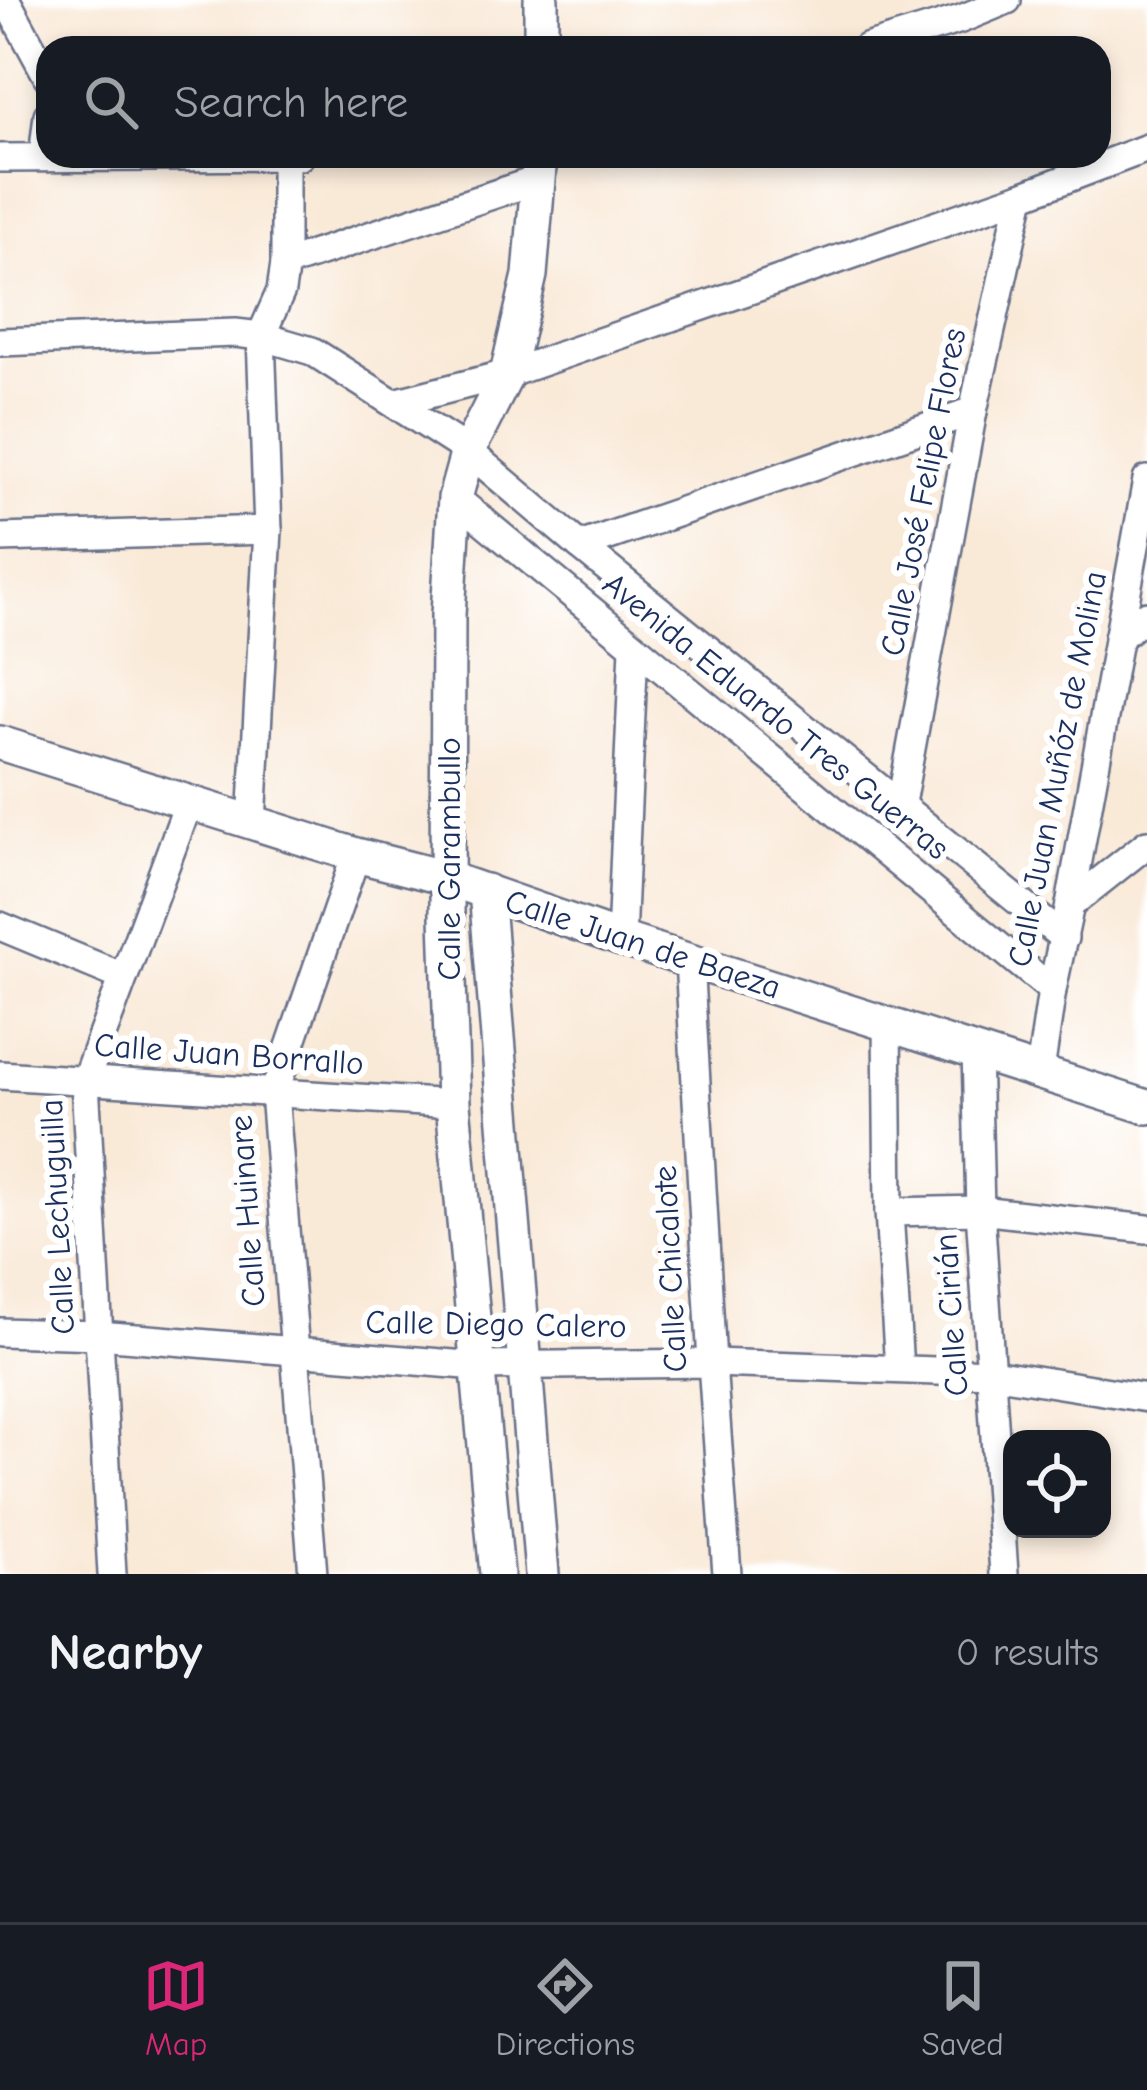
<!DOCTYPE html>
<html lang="en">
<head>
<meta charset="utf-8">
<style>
  :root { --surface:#171b24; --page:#20242c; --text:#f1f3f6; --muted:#9ea1a6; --line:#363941; --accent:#db2777 }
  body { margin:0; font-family:"Comic Neue",sans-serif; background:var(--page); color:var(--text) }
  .controls { position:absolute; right:36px; bottom:36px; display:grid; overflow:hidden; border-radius:24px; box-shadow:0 6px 18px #0003 }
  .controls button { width:108px; height:108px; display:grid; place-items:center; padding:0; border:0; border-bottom:3px solid var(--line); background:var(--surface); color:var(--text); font:60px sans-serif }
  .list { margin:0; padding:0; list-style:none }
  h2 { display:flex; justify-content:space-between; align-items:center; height:156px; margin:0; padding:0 48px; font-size:51px }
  h2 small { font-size:39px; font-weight:400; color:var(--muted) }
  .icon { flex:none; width:66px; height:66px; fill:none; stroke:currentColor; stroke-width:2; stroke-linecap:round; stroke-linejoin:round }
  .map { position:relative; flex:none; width:1147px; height:1574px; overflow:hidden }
  .search { position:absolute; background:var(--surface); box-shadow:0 6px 18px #0003; left:36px; right:36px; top:36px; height:132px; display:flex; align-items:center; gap:30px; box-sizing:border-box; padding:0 42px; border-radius:36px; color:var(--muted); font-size:45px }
  .sheet { height:348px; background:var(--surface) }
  nav { display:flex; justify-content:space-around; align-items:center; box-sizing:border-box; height:168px; border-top:3px solid var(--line); background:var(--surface); font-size:33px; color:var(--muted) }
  nav a { display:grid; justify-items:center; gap:6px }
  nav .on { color:var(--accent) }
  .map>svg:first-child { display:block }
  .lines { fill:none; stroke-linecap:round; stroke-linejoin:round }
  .minor-casing { stroke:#697088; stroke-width:32 }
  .tertiary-casing { stroke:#697088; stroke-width:38 }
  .minor { stroke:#fff; stroke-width:27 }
  .tertiary { stroke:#fff; stroke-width:33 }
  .labels { text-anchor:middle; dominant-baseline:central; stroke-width:12; stroke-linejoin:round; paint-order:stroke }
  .street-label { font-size:33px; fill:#1b2f5e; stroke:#fff }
</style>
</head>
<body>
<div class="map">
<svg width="1147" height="1574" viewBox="0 0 1147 1574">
  <rect width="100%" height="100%" fill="#fff"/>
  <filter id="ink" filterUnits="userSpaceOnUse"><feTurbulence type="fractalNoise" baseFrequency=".00833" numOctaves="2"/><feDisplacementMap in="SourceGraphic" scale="24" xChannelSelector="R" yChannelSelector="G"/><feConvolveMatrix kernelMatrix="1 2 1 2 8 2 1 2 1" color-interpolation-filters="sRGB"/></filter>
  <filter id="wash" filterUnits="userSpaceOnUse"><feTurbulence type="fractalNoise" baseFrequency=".004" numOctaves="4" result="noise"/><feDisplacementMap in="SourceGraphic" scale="48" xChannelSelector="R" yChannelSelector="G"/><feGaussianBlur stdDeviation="2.7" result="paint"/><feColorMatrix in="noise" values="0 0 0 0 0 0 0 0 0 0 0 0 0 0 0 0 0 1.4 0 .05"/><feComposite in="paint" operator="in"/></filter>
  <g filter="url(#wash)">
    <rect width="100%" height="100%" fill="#f9e9d7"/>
  </g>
  <g filter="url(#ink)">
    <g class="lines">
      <defs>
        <g id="minor">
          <polyline points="6,0 48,77"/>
          <polyline points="866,48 961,19 1007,0"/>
          <polyline points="43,157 48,115"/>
          <polyline points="0,158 300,156"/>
          <polyline points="285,264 537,180"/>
          <polyline points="0,342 235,333 261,336 312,351 468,451 580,546 1064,938"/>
          <polyline points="394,403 507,374 1021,196 1147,148"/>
          <polyline points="455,498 1052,990"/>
          <polyline points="0,538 268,530"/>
          <polyline points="580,546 973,411"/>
          <polyline points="1118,638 1147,615"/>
          <polyline points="901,803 973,411 1021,196"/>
          <polyline points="252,823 268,530 261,336 281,291 285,264 285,157"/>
          <polyline points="1070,905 1147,844"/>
          <polyline points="0,926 123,977"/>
          <polyline points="621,939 634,647"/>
          <polyline points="689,960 712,1363 727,1574"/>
          <polyline points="887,1023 889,1212 899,1369"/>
          <polyline points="976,1051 980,1210 1004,1574"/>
          <polyline points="1040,1071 1052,990 1070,905 1147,480"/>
          <polyline points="0,1075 453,1104"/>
          <polyline points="889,1212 980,1210 1147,1229"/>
          <polyline points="0,1332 99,1335 478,1366 712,1363 992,1373 1147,1398"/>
          <polyline points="112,1574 85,1081 189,802"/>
          <polyline points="313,1574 274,1093 356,855"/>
        </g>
        <g id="tertiary">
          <polyline points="541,48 541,0"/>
          <polyline points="0,743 356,855 446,878 621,939 1147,1107"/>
          <polyline points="486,891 542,1574"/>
          <polyline points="497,1574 453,1104 447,916 448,615 455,498 468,451 507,374 530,275 540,156"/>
        </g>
      </defs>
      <use href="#minor" class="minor-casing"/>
      <use href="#tertiary" class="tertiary-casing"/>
      <use href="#minor" class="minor"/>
      <use href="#tertiary" class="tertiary"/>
    </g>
  </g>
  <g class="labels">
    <g class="street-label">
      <text transform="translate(923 492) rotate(-79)">Calle José Felipe Flores</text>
      <text transform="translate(776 716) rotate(39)">Avenida Eduardo Tres Guerras</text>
      <text transform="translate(1057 769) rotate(-79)">Calle Juan Muñóz de Molina</text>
      <text transform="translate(449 859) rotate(-90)">Calle Garambullo</text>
      <text transform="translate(643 944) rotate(18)">Calle Juan de Baeza</text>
      <text transform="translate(229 1054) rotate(4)">Calle Juan Borrallo</text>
      <text transform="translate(247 1211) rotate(-94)">Calle Huinare</text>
      <text transform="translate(57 1217) rotate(-93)">Calle Lechuguilla</text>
      <text transform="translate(670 1269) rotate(-93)">Calle Chicalote</text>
      <text transform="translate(951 1315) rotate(-94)">Calle Cirián</text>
      <text transform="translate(496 1324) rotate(1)">Calle Diego Calero</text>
    </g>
  </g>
</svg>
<div class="controls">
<button><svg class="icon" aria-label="locate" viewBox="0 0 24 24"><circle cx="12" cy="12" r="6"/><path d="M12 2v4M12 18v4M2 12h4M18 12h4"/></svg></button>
</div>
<div class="search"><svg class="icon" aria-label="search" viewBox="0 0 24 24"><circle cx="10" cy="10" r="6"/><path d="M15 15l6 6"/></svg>Search here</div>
</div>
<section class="sheet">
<h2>Nearby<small>0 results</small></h2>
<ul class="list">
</ul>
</section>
<nav>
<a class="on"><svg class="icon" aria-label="map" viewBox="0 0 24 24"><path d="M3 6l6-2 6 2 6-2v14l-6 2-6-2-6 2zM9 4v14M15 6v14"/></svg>Map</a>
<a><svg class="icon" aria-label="directions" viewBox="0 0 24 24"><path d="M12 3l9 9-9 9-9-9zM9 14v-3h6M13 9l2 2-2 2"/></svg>Directions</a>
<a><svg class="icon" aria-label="saved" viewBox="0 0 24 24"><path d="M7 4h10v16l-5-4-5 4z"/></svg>Saved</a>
</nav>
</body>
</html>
